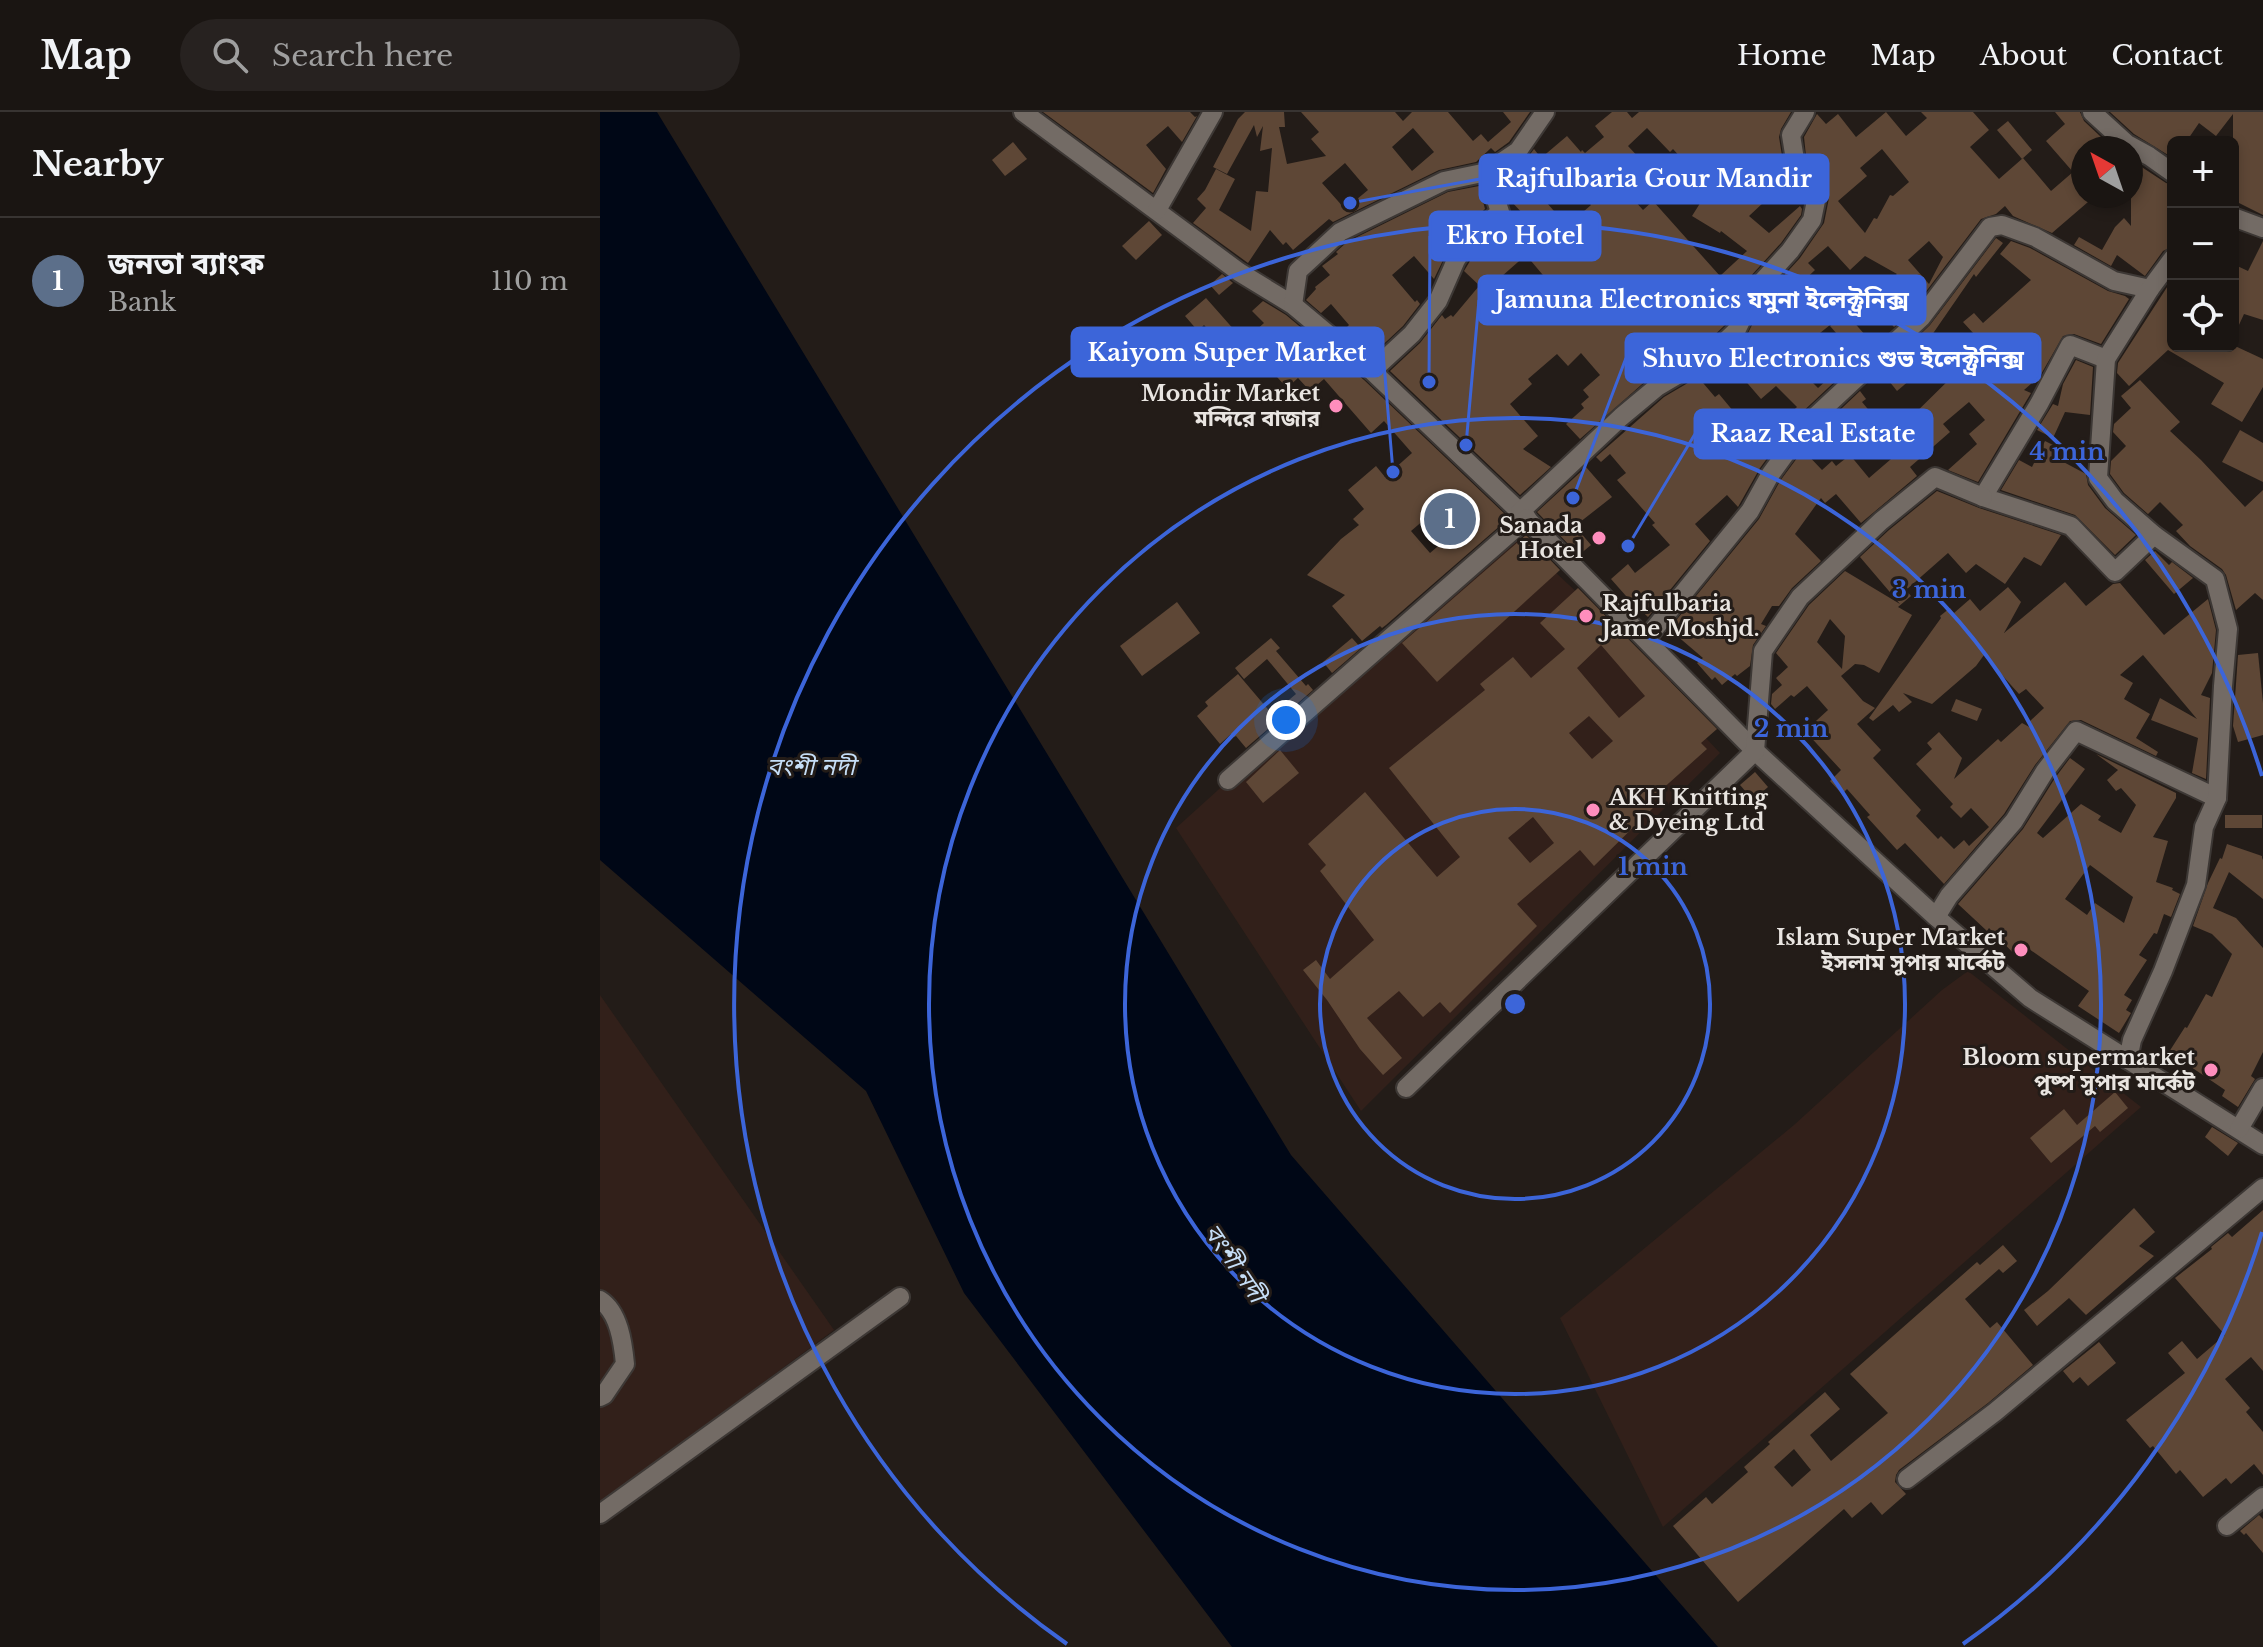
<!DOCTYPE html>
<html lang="en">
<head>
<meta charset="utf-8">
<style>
  :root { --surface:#1a1512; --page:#272220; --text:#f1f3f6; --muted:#9f9f9f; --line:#383432; --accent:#fe8ebd }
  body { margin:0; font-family:"Libre Baskerville","Noto Sans Bengali",serif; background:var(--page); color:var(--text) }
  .controls { position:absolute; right:24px; top:24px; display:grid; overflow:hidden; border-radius:12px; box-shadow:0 4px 12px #0003 }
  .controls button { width:72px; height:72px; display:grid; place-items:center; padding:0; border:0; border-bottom:2px solid var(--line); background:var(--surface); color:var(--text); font:40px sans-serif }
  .compass { position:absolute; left:1471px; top:24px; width:72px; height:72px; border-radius:50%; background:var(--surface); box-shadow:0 4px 12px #0003; rotate:320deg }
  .you { position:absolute; left:686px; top:608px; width:28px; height:28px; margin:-20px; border:6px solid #fff; border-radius:50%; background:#1a73e8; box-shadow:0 0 0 12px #1a73e833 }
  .badge { display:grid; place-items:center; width:52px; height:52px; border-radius:50%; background:var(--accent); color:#fff; font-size:26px; font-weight:700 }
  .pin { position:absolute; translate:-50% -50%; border:4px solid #fff; box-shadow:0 2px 8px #0006 }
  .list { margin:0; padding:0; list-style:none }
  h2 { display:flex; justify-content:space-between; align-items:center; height:104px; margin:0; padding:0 32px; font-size:34px }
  h2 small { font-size:26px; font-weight:400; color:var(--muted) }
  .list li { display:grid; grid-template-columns:52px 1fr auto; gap:24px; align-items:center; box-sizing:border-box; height:128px; padding:0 32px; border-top:2px solid var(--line) }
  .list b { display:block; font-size:30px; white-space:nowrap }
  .list p { margin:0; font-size:26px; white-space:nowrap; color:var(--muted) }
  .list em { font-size:26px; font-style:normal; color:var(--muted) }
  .icon { flex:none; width:44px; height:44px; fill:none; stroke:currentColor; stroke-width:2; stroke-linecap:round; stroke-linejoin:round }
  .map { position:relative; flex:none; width:1663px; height:1535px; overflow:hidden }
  header { display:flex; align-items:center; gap:48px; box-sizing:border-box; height:112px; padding:0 40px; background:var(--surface); border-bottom:2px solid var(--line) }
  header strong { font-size:38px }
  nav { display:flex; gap:44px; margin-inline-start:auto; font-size:28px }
  .search { width:560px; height:72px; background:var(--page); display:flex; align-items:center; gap:20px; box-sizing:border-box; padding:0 28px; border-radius:44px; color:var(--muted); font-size:30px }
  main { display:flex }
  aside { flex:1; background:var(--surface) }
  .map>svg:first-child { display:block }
  .industrial { fill:#32201a }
  .water { fill:#000716 }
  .building { fill:#5e4736; fill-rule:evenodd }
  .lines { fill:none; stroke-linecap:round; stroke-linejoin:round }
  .minor-casing { stroke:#3d3835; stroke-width:22 }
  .minor { stroke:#736b65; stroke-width:18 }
  .ring { fill:none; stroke:#3c65d9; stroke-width:4 }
  .poi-dot { fill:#fe8ebd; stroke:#231c18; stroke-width:3 }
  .labels { text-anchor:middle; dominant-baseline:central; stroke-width:6; stroke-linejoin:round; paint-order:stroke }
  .poi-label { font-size:22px; font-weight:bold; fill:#e9e5e1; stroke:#231c18; text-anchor:end }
  .water-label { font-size:24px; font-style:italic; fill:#c6def7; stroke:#231c18 }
  .centre { fill:#3c65d9; stroke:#231c18; stroke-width:4 }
  .ring-label { font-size:24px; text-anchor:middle; font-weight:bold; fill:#3c65d9; stroke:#231c18; stroke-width:6; stroke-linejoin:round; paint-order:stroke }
  .leader { fill:none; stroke:#3c65d9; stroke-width:3 }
  .callout-dot { fill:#3c65d9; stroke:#231c18; stroke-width:3 }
  .callout { fill:#3c65d9; stroke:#3c65d9; stroke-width:3 }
  .callout-label { font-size:24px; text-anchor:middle; font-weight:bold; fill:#fff }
</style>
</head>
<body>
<header>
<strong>Map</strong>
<div class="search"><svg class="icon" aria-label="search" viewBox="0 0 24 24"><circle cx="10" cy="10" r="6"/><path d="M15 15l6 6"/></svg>Search here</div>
<nav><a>Home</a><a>Map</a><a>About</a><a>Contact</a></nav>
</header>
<main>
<aside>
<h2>Nearby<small></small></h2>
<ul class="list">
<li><span class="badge" style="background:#5c6f8a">1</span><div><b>জনতা ব্যাংক</b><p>Bank</p></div><em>110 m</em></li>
</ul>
</aside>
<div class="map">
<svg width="1663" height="1535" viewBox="0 0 1663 1535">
  <rect width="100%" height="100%" fill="#231c18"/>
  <g class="industrial">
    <polygon points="908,416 1072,569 1062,579 1120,641 761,999 576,716"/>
    <polygon points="1368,859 1541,995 1063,1415 960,1206 1194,1013 1342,878"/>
    <polygon points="0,883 234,1218 0,1392"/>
  </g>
  <polygon class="water" points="0,0 57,0 691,1043 1118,1535 632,1535 364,1181 266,979 0,748"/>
  <g class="building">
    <polygon points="443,0 590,0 595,5 597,4 582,30 568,14 546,33 566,57 553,81"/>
    <path d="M645,0H684L685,15H679L687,52L726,44L711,27L719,20L701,0H795L803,9L812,0H848L873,29L881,22L888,30L911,10L903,0H930L909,30L895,40L891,36L876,50L839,58L733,110L729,107L693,138L686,130L683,133L670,118L648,151L593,111L606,96L597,87L605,78L616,57L635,67L619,98L651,119L656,79L668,80L672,36L660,39L663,14L657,25L654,13L627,62L613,55L638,7ZM813,16L834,40L812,59L792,35ZM745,51L768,78L745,97L722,71Z"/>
    <path d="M1012,0H1027L1032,6L1039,0H1191L1181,17L1179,25L1183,50L1195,72L1189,77L1176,62L1156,81L1164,90L1149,104L1169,121L1200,94L1202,97L1201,103L1181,131L1149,166L1126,212L1104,233L1049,266L980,327L966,312L984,296L981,292L989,285L983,278L1000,263L981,241L968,254L957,242L928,267L932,272L910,292L938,324L923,337L951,355L920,383L790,259L820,231L842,203L845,207L851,203L853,205L879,174L881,175L864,159L879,134L901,115L908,123L927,106L908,86L901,65L925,49L934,37L941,46L967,24L981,40L982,38L985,41L1004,25L995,14ZM1047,16L1070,40L1073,37L1109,77L1092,104L1120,121L1121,119L1147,139L1120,164L1053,89L1043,98L1018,70L1042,49L1028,34ZM971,70L991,93L967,114L947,91ZM926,143L953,175L924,200L923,198L916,204L885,179ZM1066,163L1087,187L1064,207L1043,183ZM1003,168L1020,188L992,213L975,192Z"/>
    <path d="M1286,0L1306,24L1327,6L1321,0H1373L1389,18L1370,35L1399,67L1423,46L1451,79L1473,60L1446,29L1465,12L1455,0H1480L1484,9L1501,25L1488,36H1483V41L1480,44L1483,48V84H1495L1452,121L1413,104L1405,94L1396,102L1381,107L1312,198L1294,215L1271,189L1277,184L1275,181L1297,162L1265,144L1250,158L1228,134L1208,151L1215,158L1197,175L1230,213L1210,229L1212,232L1201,242L1204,246L1196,254L1218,276L1240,256L1244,261L1197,305L1160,356L1138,395L1127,383L1095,412L1110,429L1048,505L1026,484L1011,467L1028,452L1035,461L1070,433L1052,413L1055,411L1017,368L1026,361L1010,342L1001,350L996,345L1064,285L1098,265L1115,285L1119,282L1159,330L1197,295L1176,274L1161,287L1136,258L1132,262L1121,250L1145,227L1168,181L1200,146L1224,111L1229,86L1228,79L1206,44L1204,25L1217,2L1226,12L1238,2L1256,25ZM1282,37L1309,70L1293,84L1290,83L1277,107L1274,106L1265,121L1238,89L1267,64L1260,56ZM1329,129L1343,145L1329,172L1308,148Z"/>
    <polygon points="1510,0 1663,0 1663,103 1633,88 1633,57 1638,50 1633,46 1633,2 1616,24 1599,11 1586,30 1573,30 1573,46 1534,22"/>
    <polygon points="1408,9 1432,38 1422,47 1397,18"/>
    <polygon points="413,30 427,47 405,64 392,48"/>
    <polygon points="1531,48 1566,71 1573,73 1573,134 1563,139 1545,164 1517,143 1511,154 1474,133 1479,125 1502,138 1515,115 1524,106 1531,114"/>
    <polygon points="879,74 885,97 860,119 846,142 834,167 814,144 792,163 815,190 817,188 820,192 803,214 772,243 743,219 749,213 731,192 721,201 706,188 716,177 715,175 730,163 722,154 738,142 736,140 747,130 848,80"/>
    <polygon points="549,109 562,123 536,148 522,134"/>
    <polygon points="1396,126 1403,131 1376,165 1374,162 1314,249 1322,256 1311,266 1295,247 1330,213"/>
    <polygon points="1411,129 1430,136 1508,179 1525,184 1529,187 1501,232 1474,222 1463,224 1440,264 1424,278 1431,281 1378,370 1348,358 1377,332 1369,322 1385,308 1369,290 1343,312 1350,320 1310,355 1317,364 1261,411 1236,382 1225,391 1221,386 1195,422 1221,449 1192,476 1179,494 1172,494 1161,512 1166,514 1153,533 1150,554 1137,564 1135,562 1122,573 1115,565 1112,568 1097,551 1103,546 1069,517 1159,407 1180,369 1203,338 1222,358 1232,349 1236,354 1250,343 1269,366 1298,341 1278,316 1289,307 1298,318 1362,255 1351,242 1374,222 1363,210 1374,201 1383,211 1431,168 1400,142"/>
    <polygon points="1663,129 1663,208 1644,202 1633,226 1633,152 1648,159"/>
    <polygon points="622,162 633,171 619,183 610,173"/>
    <polygon points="1571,169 1573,171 1573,234 1635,234 1663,247 1663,275 1642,310 1611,292 1624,271 1568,238 1529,274 1517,261 1518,251"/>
    <path d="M606,186L644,229L664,211L652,199L663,189L686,203L764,268L909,406L786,513L782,516L780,514L762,529L732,494L745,483L707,463L741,427L759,413L753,407L764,397L748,378L776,354L785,365L812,341L784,309L771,321L724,267L710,279L698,266L687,276L667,254L665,255L656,245L637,261L621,243L626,238L604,213L598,219L585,204ZM838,396L857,418L830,441L811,419Z"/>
    <polygon points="1244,202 1249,208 1251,207 1274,233 1247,258 1239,249 1251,238 1230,214"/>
    <polygon points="542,216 551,239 513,257 504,238"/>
    <polygon points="1476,248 1493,255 1490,303 1465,300 1453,326 1437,318 1453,292 1458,294 1463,272"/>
    <polygon points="1302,258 1310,268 1297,279 1289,269"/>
    <polygon points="1540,268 1580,310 1570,319 1601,348 1645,395 1663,378 1663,488 1655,481 1636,498 1626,463 1622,457 1590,434 1576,419 1583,413 1560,390 1548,402 1524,381 1510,362 1511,349 1526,334 1513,320 1514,312 1531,296 1521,284"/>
    <polygon points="1260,279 1266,287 1262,290 1277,308 1252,327 1236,308 1223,319 1221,316"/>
    <polygon points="1640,318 1663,331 1663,370 1622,350"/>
    <polygon points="1445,329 1461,337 1456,346 1486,362 1488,373 1505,396 1536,423 1515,443 1475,403 1401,378 1419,348 1432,355"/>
    <polygon points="986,355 1012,385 975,414 991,433 979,443 937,400"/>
    <path d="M1337,379L1379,396L1461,423L1441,454L1424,445L1405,472L1376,452L1366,461L1348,441L1306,478L1311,484L1298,495L1312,503L1279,561L1264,553L1255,552L1241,564L1263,589L1275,596L1257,612L1281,638L1273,646L1321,698L1316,704L1338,727L1341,724L1354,737L1364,728L1369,734L1389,715L1371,696L1361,706L1350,695L1353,692L1316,652L1332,637L1327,631L1339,620L1362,646L1354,667L1398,627L1401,630L1422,611L1435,618L1429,610L1444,596L1426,577L1419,582L1384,543L1376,554L1332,592L1303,581L1312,590L1299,600L1293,593L1273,609L1269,606L1341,506L1340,504L1350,496L1354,501L1370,487L1380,499L1408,475L1421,490L1404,521L1465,470L1486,494L1513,472L1520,471L1564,523L1608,487L1616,518L1612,561L1601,583L1610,586L1606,667L1592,661L1598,626L1551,608L1560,586L1597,607L1543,543L1520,563L1533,571L1524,587L1550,602L1536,626L1558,640L1556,644L1481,608L1470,609L1435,653L1404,702L1344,772L1305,731L1297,738L1267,705L1270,703L1247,677L1242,682L1230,669L1241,658L1205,619L1228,598L1207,574L1194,585L1191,583L1175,597L1171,592L1172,582L1182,573L1176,566L1188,555L1176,541L1209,493L1245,459L1300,492L1260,445L1289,418ZM1230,507L1245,524L1242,557L1217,530Z"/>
    <polygon points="926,423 960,458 837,570 802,531"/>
    <polygon points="1555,439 1569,453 1572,450 1593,466 1574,482 1545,448"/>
    <path d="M978,476L1117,617L1101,631L1107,637L1050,688L1055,694L994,754L980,738L917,792L937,814L850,901L840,890L823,905L799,879L767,906L802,946L783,963L760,937L727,888L703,858L716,848L730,867L774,828L720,759L726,753L708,732L765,680L837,765L860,745L789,656L885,578L880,572L913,545L931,566L965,537L940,511ZM1001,533L1045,584L1019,606L977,556ZM989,604L1013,629L992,647L969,621ZM933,705L954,731L930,751L908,726Z"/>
    <polygon points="577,490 600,521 542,564 520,534"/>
    <polygon points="671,526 680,536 676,539 706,574 708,572 713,578 646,636 636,624 634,625 631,622 620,632 597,604 608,594 605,590 638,562 672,602 696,582 667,547 644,567 635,556"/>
    <polygon points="752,526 761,536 732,561 723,550"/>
    <polygon points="1658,541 1663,591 1663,623 1638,630 1633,614 1638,543"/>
    <polygon points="1356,587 1382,597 1377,609 1351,599"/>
    <polygon points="680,638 699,661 663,691 646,670"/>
    <path d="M1496,642L1576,681V686L1553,725L1568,729L1556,770L1573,776L1572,778L1580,782L1571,805L1564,802L1557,822L1554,821L1539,843L1547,848L1524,883L1532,888L1526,898L1531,901L1519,921L1478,894L1489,879L1429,837L1419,847L1389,816L1387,819L1358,792L1423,717L1455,666L1470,646L1485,657L1437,721L1443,726L1481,692L1501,704L1498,708L1521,721L1536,693L1521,676L1516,679L1507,668L1518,658ZM1490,753L1533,785L1524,811L1495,791L1487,803L1465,787Z"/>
    <polygon points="1155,660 1168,675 1153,688 1140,673"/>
    <rect x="1625" y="703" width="37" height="13"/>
    <polygon points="1627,732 1662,744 1662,748 1663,746 1663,787 1629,760 1613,796 1636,806 1663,836 1663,940 1651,964 1655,967 1638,995 1622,984 1625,978 1569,940 1585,915 1587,916 1606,882 1612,885 1632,842 1612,822 1593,814 1608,771 1620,746 1622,747"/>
    <polygon points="1515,980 1528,996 1500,1020 1495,1014 1451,1051 1430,1026 1464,997 1477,1013"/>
    <polygon points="1612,1015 1638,1031 1628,1044 1605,1025"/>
    <polygon points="1534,1096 1555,1120 1539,1134 1554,1144 1486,1203 1469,1186 1437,1214 1424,1198 1448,1179"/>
    <polygon points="1663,1098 1663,1259 1651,1245 1625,1267 1650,1296 1646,1300 1663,1320 1663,1363 1654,1352 1631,1372 1626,1366 1603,1385 1580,1358 1576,1362 1553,1334 1550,1336 1526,1308 1585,1261 1568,1241 1582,1229 1597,1247 1625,1223 1575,1166 1612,1137 1611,1135 1628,1121 1632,1125"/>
    <path d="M1403,1133L1417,1149L1403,1161L1399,1157L1365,1187L1390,1216L1397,1210L1433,1253L1388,1291L1299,1358L1296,1363L1295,1370L1306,1382L1282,1403L1271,1390L1252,1406L1244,1397L1138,1490L1073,1414L1106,1385L1112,1392L1148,1360L1144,1355L1170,1332L1168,1330L1225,1280L1240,1297L1210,1323L1231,1349L1288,1301L1250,1262L1377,1150L1380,1153ZM1194,1337L1211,1358L1192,1375L1174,1355Z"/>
    <polygon points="1499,1230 1516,1251 1488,1274 1480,1265 1473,1271 1463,1259"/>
    <polygon points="1659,1403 1663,1407 1663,1441 1646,1421 1644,1423 1640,1419"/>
  </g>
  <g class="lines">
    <defs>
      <g id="minor">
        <polyline points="423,0 639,160 693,193 772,259 920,400 1155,639 1336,805 1430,886 1663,1033"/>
        <polyline points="1492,0 1527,32 1549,44 1573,61"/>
        <polyline points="557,98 613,0"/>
        <polyline points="1633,105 1663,116"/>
        <polyline points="693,193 698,159 740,120 844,69 887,60 918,39 945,0"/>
        <polyline points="1506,247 1470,233 1439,292 1383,385 1471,414 1515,460 1554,423"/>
        <polyline points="772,259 812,222 838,189 856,148 870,126 900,100 887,60"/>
        <polyline points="920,400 1021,305 1057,275 1111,243 1136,219 1158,174 1190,139 1212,108 1217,84 1195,48 1191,23 1205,0"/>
        <polyline points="1046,527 1150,399 1170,363 1207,312 1321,206 1390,115 1402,113 1435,125 1514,169 1550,177"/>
        <polyline points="628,668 927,406"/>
        <polyline points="1336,805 1349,784 1414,709 1445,659 1476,619 1617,686"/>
        <polyline points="1528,948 1532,928 1563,859 1596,773 1604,715 1617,686 1623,574 1628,517 1615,467 1554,423 1515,389 1498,366 1506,247 1550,177 1573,146"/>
        <polyline points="806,976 1155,639 1163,539 1200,485 1281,409 1335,365 1383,385"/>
        <polyline points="1639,1017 1663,976"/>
        <path d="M0,1188C19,1200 23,1231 25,1252L4,1283L0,1285"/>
        <polyline points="1307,1367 1395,1300 1663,1076"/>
        <polyline points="0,1402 300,1185"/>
        <polyline points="1627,1414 1663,1385"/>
      </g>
    </defs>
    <use href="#minor" class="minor-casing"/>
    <use href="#minor" class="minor"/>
  </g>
  <g class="ring">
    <circle cx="915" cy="892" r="195"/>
    <circle cx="915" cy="892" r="390"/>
    <circle cx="915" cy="892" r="586"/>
    <path d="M1662 1120A781 781 0 0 1 1363 1532M467 1532A781 781 0 1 1 1662 664"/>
  </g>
  <g class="poi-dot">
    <circle cx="736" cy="294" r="8"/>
    <circle cx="999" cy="426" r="8"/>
    <circle cx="986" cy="504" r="8"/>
    <circle cx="993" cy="698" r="8"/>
    <circle cx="1421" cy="838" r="8"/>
    <circle cx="1611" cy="958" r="8"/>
  </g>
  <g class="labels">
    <g class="poi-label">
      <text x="720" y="281">Mondir Market<tspan x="720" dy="25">মন্দিরে বাজার</tspan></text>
      <text x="983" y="413">Sanada<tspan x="983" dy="25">Hotel</tspan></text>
      <text x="1002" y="491" text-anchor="start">Rajfulbaria<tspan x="1002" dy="25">Jame Moshjd.</tspan></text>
      <text x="1009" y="685" text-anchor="start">AKH Knitting<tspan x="1009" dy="25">&amp; Dyeing Ltd</tspan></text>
      <text x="1405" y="825">Islam Super Market<tspan x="1405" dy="25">ইসলাম সুপার মার্কেট</tspan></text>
      <text x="1595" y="945">Bloom supermarket<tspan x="1595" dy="25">পুষ্প সুপার মার্কেট</tspan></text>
    </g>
    <g class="water-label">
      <text x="211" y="654">বংশী নদী</text>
      <text transform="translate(635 1151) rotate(56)">বংশী নদী</text>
    </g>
  </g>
  <circle cx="915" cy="892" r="12" class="centre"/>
  <g class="ring-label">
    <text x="1467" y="348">4 min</text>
    <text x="1329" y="486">3 min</text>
    <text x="1191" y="625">2 min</text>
    <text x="1053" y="763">1 min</text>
  </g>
  <path class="leader" d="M750 91L880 67M829 270L830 124M866 333L879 188M793 360L783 240M973 386L1026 246M1028 434L1095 322"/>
  <g class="callout-dot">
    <circle cx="750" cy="91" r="8"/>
    <circle cx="829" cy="270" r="8"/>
    <circle cx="866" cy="333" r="8"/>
    <circle cx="793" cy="360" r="8"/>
    <circle cx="973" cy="386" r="8"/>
    <circle cx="1028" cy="434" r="8"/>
  </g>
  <g class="callout">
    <rect x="880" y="43" width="348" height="48" rx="8"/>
    <rect x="830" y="100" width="170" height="48" rx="8"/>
    <rect x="879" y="164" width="446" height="48" rx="8"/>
    <rect x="472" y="216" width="311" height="48" rx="8"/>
    <rect x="1026" y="222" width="414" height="48" rx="8"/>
    <rect x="1095" y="298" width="237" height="48" rx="8"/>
  </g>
  <g class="callout-label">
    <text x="1054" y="75">Rajfulbaria Gour Mandir</text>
    <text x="915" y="132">Ekro Hotel</text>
    <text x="1102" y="196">Jamuna Electronics যমুনা ইলেক্ট্রনিক্স</text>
    <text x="627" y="249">Kaiyom Super Market</text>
    <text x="1233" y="255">Shuvo Electronics শুভ ইলেক্ট্রনিক্স</text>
    <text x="1213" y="330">Raaz Real Estate</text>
  </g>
</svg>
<div class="controls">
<button>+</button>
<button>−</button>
<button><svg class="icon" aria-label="locate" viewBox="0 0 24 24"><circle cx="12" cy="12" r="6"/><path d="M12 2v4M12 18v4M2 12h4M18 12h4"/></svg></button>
</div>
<svg class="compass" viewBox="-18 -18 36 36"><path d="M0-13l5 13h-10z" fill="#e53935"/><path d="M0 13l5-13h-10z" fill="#9f9f9f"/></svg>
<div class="you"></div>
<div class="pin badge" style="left:850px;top:407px;background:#5c6f8a">1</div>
</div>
</main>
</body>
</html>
